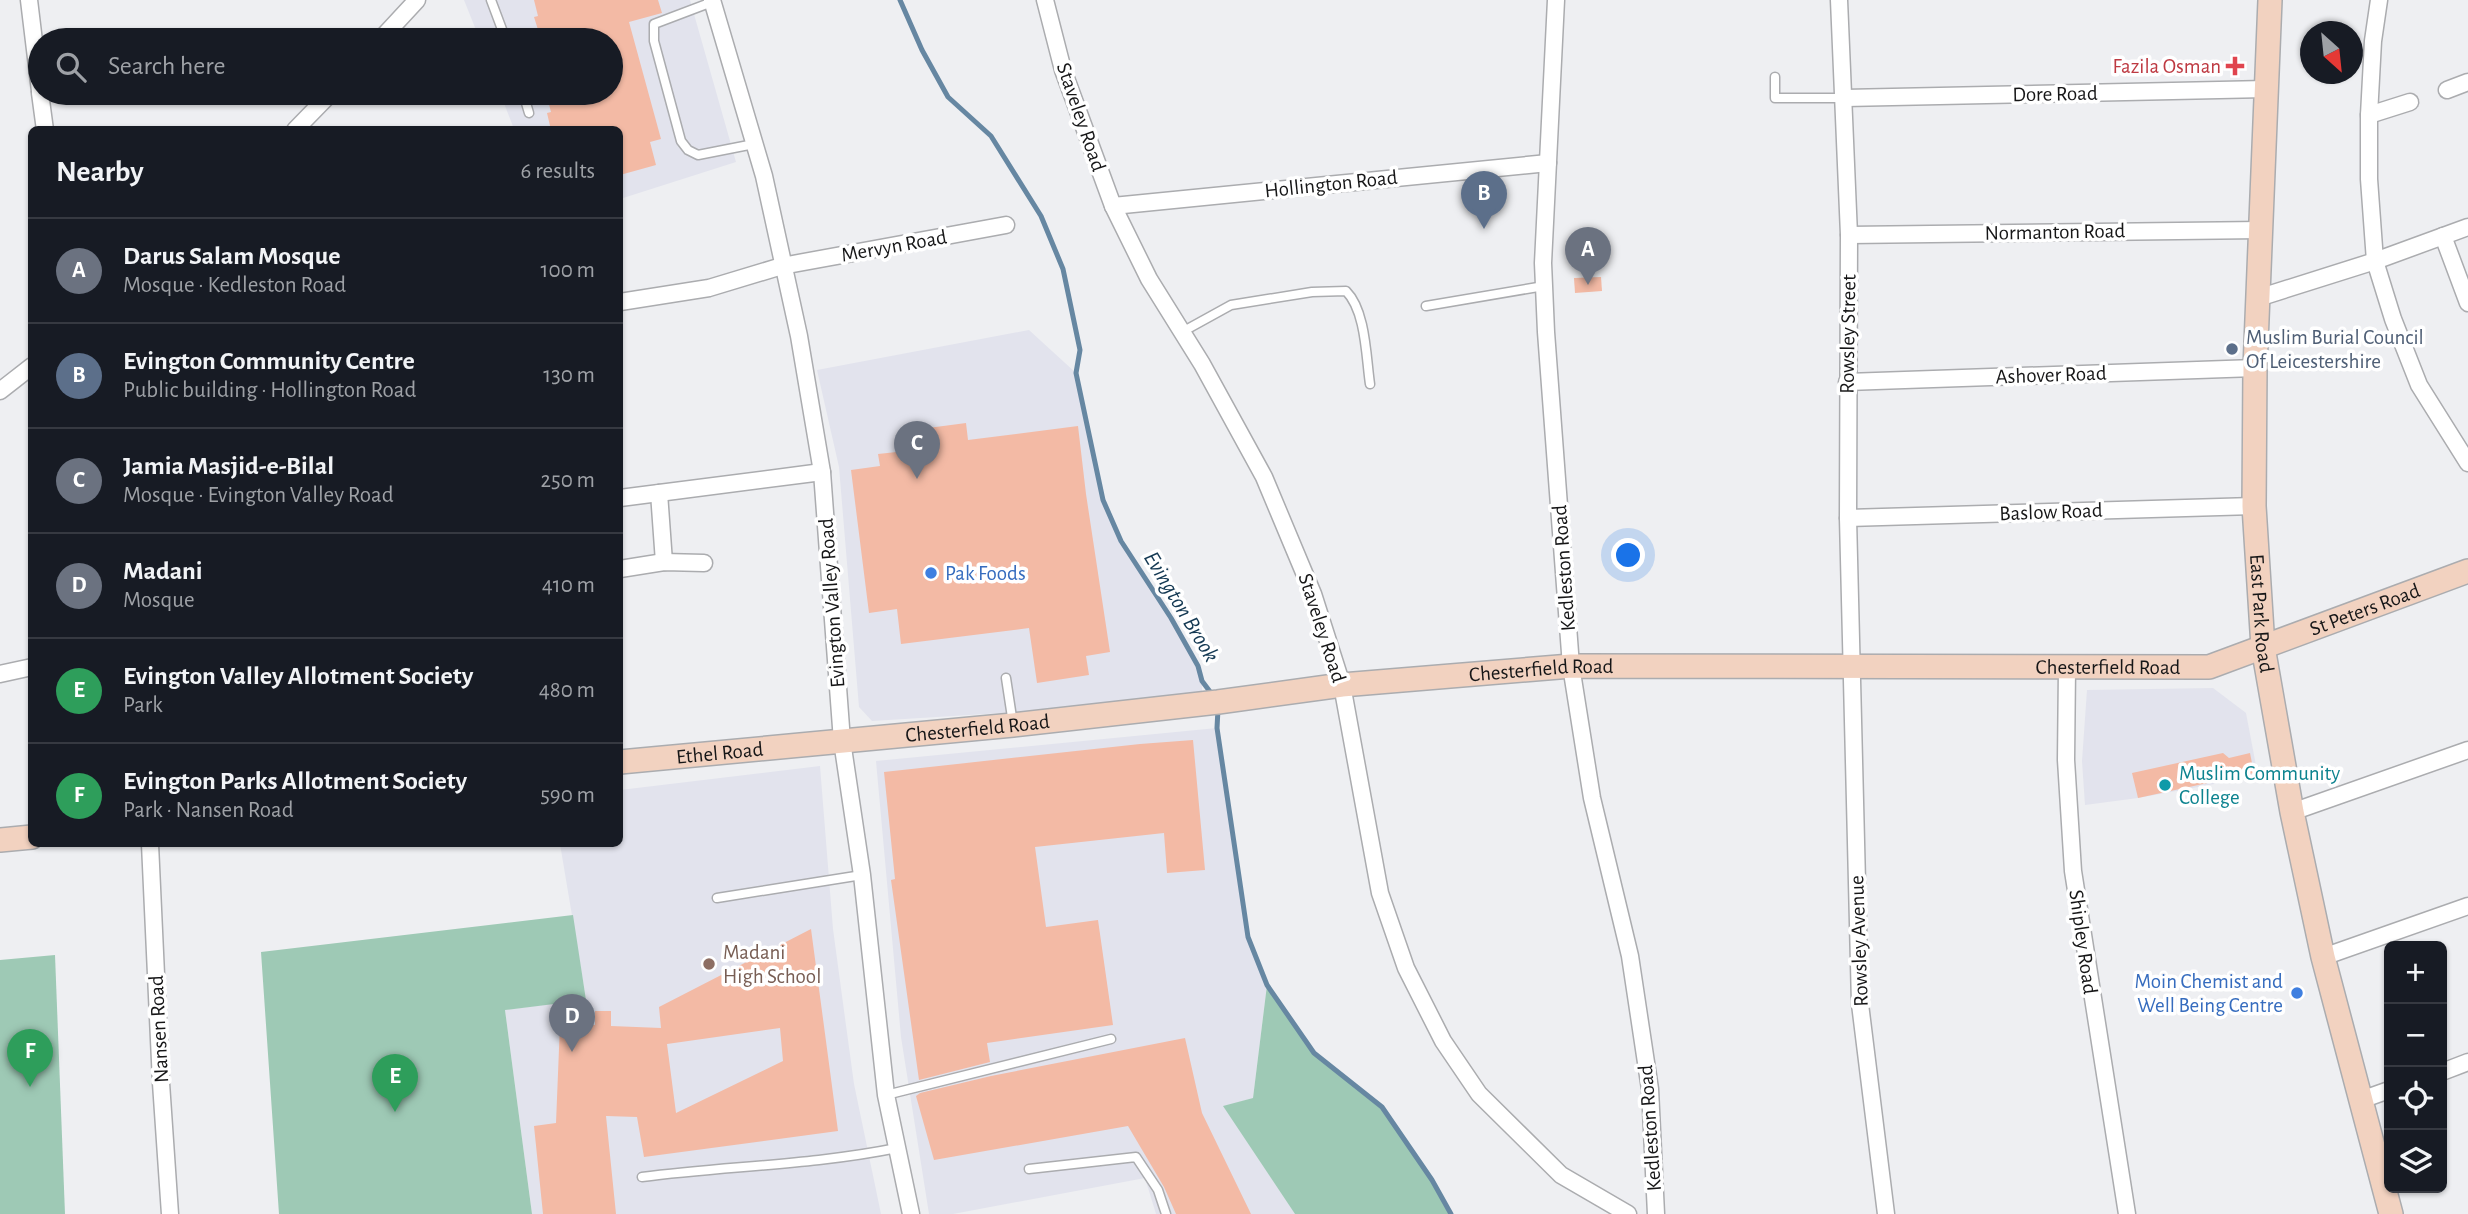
<!DOCTYPE html>
<html lang="en">
<head>
<meta charset="utf-8">
<style>
  :root { --surface:#171b24; --page:#242831; --text:#f1f3f6; --muted:#9ea1a6; --line:#363941; --accent:#0b8043 }
  body { margin:0; font-family:"Alegreya Sans",sans-serif; background:var(--page); color:var(--text) }
  .controls { position:absolute; right:21px; bottom:21px; display:grid; overflow:hidden; border-radius:10px; box-shadow:0 2px 5px #0004 }
  .controls button { width:63px; height:63px; display:grid; place-items:center; padding:0; border:0; border-bottom:2px solid var(--line); background:var(--surface); color:var(--text); font:35px sans-serif }
  .compass { position:absolute; left:2300px; top:21px; width:63px; height:63px; border-radius:50%; background:var(--surface); box-shadow:0 2px 5px #0004; rotate:153deg }
  .you { position:absolute; left:1629px; top:556px; width:24px; height:24px; margin:-18px; border:5px solid #fff; border-radius:50%; background:#1a73e8; box-shadow:0 0 0 10px #1a73e833 }
  .badge { display:grid; place-items:center; width:46px; height:46px; border-radius:50%; background:var(--accent); color:#fff; font-size:23px; font-weight:700 }
  .pin { position:absolute; translate:-50% -58px; filter:drop-shadow(0 2px 4px #0008) }
  .pin::after { content:''; position:absolute; top:37px; width:24px; height:21px; background:inherit; clip-path:polygon(0 0,100% 0,50% 100%) }
  .list { margin:0; padding:0; list-style:none }
  h2 { display:flex; justify-content:space-between; align-items:center; height:91px; margin:0; padding:0 28px; font-size:30px }
  h2 small { font-size:23px; font-weight:400; color:var(--muted) }
  .list li { display:grid; grid-template-columns:46px 1fr auto; gap:21px; align-items:center; box-sizing:border-box; height:105px; padding:0 28px; border-top:2px solid var(--line) }
  .list b { display:block; font-size:26px; white-space:nowrap }
  .list p { margin:0; font-size:23px; white-space:nowrap; color:var(--muted) }
  .list em { font-size:23px; font-style:normal; color:var(--muted) }
  .icon { flex:none; width:38px; height:38px; fill:none; stroke:currentColor; stroke-width:2; stroke-linecap:round; stroke-linejoin:round }
  .map { position:relative; flex:none; width:2468px; height:1214px; overflow:hidden }
  .search { position:absolute; background:var(--surface); box-shadow:0 2px 5px #0004; left:28px; top:28px; width:595px; height:77px; display:flex; align-items:center; gap:18px; box-sizing:border-box; padding:0 24px; border-radius:38px; color:var(--muted); font-size:26px }
  .panel { position:absolute; background:var(--surface); box-shadow:0 2px 5px #0004; left:28px; top:126px; width:595px; height:721px; border-radius:10px }
  .map>svg:first-child { display:block }
  .built { fill:#e2e3ed }
  .green { fill:#9ec9b5 }
  .lines { fill:none; stroke-linecap:round; stroke-linejoin:round }
  .stream { stroke:#6687a2; stroke-width:5 }
  .building { fill:#f3baa5; fill-rule:evenodd }
  .lane-casing { stroke:#abacaf; stroke-width:11 }
  .street-casing { stroke:#abacaf; stroke-width:19 }
  .secondary-casing { stroke:#abacaf; stroke-width:26 }
  .lane { stroke:#fff; stroke-width:8 }
  .street { stroke:#fff; stroke-width:16 }
  .secondary { stroke:#f2d2c0; stroke-width:23 }
  .health-dot { fill:#e0444e; stroke:#fff; stroke-width:2.5 }
  .service-dot { fill:#5c6f8a; stroke:#fff; stroke-width:2.5 }
  .shop-dot { fill:#3f7fe0; stroke:#fff; stroke-width:2.5 }
  .culture-dot { fill:#0f9aa8; stroke:#fff; stroke-width:2.5 }
  .education-dot { fill:#8d6e63; stroke:#fff; stroke-width:2.5 }
  .labels { text-anchor:middle; dominant-baseline:central; stroke-width:7; stroke-linejoin:round; paint-order:stroke }
  .health-label { font-size:21px; fill:#be3a42; stroke:#fff; text-anchor:end }
  .street-label { font-size:21px; fill:#161617; stroke:#fff }
  .service-label { font-size:21px; fill:#4e5e75; stroke:#fff; text-anchor:start }
  .shop-label { font-size:21px; fill:#366cbe; stroke:#fff; text-anchor:start }
  .culture-label { font-size:21px; fill:#0d838f; stroke:#fff; text-anchor:start }
  .education-label { font-size:21px; fill:#785e54; stroke:#fff; text-anchor:start }
  .water-label { font-size:23px; font-style:italic; fill:#133852; stroke:#fff }
</style>
</head>
<body>
<div class="map">
<svg width="2468" height="1214" viewBox="0 0 2468 1214">
  <rect width="100%" height="100%" fill="#eeeff2"/>
  <g class="built">
    <polygon points="464,0 690,0 736,162 620,199 620,130 514,129 500,93 611,93 611,40 480,40"/>
    <polygon points="1029,330 1076,373 1103,500 1121,541 1171,618 1198,666 1202,681 1202,692 1033,711 872,721 859,707 839,467 817,370"/>
    <polygon points="2213,688 2246,713 2258,776 2138,798 2085,805 2082,761 2087,690"/>
    <polygon points="1217,728 1248,937 1267,985 1253,1098 1224,1107 1295,1214 1156,1214 1145,1178 953,1214 929,1214 901,1037 876,761"/>
    <polygon points="820,766 833,929 845,1018 854,1084 881,1214 532,1214 505,1010 586,999 560,844 620,844 620,790"/>
  </g>
  <g class="green">
    <polygon points="573,915 586,1000 505,1010 532,1214 279,1214 261,952"/>
    <polygon points="55,955 65,1214 0,1214 0,960"/>
    <polygon points="1267,985 1314,1053 1382,1107 1432,1180 1451,1214 1295,1214 1223,1106 1253,1098"/>
  </g>
  <g class="lines">
    <g class="stream">
      <polyline points="900,0 922,50 948,97 991,136 1041,216 1063,269 1080,350 1076,373 1103,500 1121,541 1171,618 1198,666 1202,681 1214,697"/>
      <polyline points="1218,709 1217,728 1248,937 1267,985 1314,1053 1382,1107 1432,1180 1451,1214"/>
    </g>
  </g>
  <g class="building">
    <polygon points="534,0 658,0 662,13 629,22 661,139 650,142 656,165 620,175 620,130 551,130 547,113 551,112 547,97 563,93 611,93 611,40 545,40 543,34 540,36 534,17 538,16"/>
    <polygon points="1601,277 1602,291 1575,293 1574,278"/>
    <polygon points="966,423 968,440 1078,426 1086,494 1110,652 1086,656 1089,675 1037,683 1029,628 901,644 897,609 869,613 851,470 880,466 878,454 915,450 913,430"/>
    <polygon points="1193,740 1205,870 1167,873 1164,833 1035,847 1046,927 1098,920 1113,1025 987,1043 990,1062 919,1080 891,880 895,879 884,772 1140,744"/>
    <polygon points="2223,753 2229,758 2250,753 2254,773 2138,798 2132,773"/>
    <path d="M811,929L838,1131L644,1157L637,1117L606,1116L616,1214H543L534,1126L556,1123L560,1024L595,1025V1011H611V1026L661,1028L659,1007ZM780,1028L783,1061L676,1113L667,1044Z"/>
    <polygon points="1185,1038 1202,1113 1251,1214 1176,1214 1164,1187 1128,1126 934,1160 916,1096 920,1093 991,1076"/>
  </g>
  <g class="lines">
    <defs>
      <g id="lane">
        <polyline points="491,0 506,40"/>
        <polyline points="712,2 654,24 654,41 681,141 688,150 698,155 754,144"/>
        <polyline points="1775,77 1775,98 1845,98"/>
        <polyline points="523,93 529,113"/>
        <polyline points="1426,306 1544,286"/>
        <path d="M1182,332L1231,305L1312,292L1346,291C1366,311 1366,357 1370,384"/>
        <polyline points="1006,678 1013,724"/>
        <polyline points="717,898 862,875"/>
        <polyline points="886,1095 1111,1039"/>
        <polyline points="1029,1169 1136,1157 1158,1190 1166,1214"/>
        <path d="M642,1177C727,1166 813,1165 897,1148"/>
      </g>
      <g id="street">
        <polyline points="29,0 40,91"/>
        <polyline points="712,0 764,176 799,336 822,472 842,741 862,875 886,1095 911,1214"/>
        <polyline points="1045,0 1063,70 1113,206 1149,279 1202,364 1264,477 1313,594 1342,685 1380,893 1406,968 1443,1041 1479,1094 1561,1175 1628,1214"/>
        <polyline points="1556,0 1543,263 1546,332 1571,666 1592,798 1630,956 1650,1089 1656,1214"/>
        <polyline points="1839,0 1849,235 1848,518 1860,1004 1886,1214"/>
        <polyline points="2379,0 2373,41 2369,115 2369,179 2375,261 2393,319 2419,385 2468,463"/>
        <polyline points="380,40 417,0"/>
        <polyline points="2447,90 2468,82"/>
        <polyline points="40,93 45,130"/>
        <polyline points="1845,98 2266,89"/>
        <polyline points="2369,115 2410,102"/>
        <polyline points="295,130 331,93"/>
        <polyline points="1113,206 1548,163"/>
        <polyline points="1849,235 2261,230"/>
        <polyline points="2443,236 2468,303"/>
        <polyline points="2258,298 2375,261 2468,227"/>
        <polyline points="620,302 709,288 782,266 1006,225"/>
        <polyline points="1847,382 2255,368"/>
        <polyline points="0,391 32,366"/>
        <polyline points="659,493 664,562"/>
        <polyline points="620,498 822,472"/>
        <polyline points="1848,518 2254,506"/>
        <polyline points="620,569 664,562 704,563"/>
        <polyline points="2067,668 2066,760 2073,871 2127,1214"/>
        <polyline points="0,674 32,667"/>
        <polyline points="2292,812 2468,750"/>
        <polyline points="150,844 161,1083 170,1214"/>
        <polyline points="2323,957 2468,906"/>
        <polyline points="2442,1072 2468,1062"/>
        <polyline points="2361,1100 2389,1090"/>
      </g>
      <g id="secondary">
        <path id="s1" d="M2270,0L2255,368L2254,506L2263,647L2292,812L2323,957L2391,1214"/>
        <path id="s2" d="M620,762L1013,725L1218,702L1342,685L1571,666L2209,667L2468,571"/>
        <polyline points="0,840 32,837"/>
      </g>
    </defs>
    <use href="#lane" class="lane-casing"/>
    <use href="#street" class="street-casing"/>
    <use href="#secondary" class="secondary-casing"/>
    <use href="#lane" class="lane"/>
    <use href="#street" class="street"/>
    <use href="#secondary" class="secondary"/>
  </g>
  <path class="health-dot" d="M2231.5 55.5h7v7h7v7h-7v7h-7v-7h-7v-7h7z"/>
  <circle class="service-dot" cx="2232" cy="349" r="7"/>
  <g class="shop-dot">
    <circle cx="931" cy="573" r="7"/>
    <circle cx="2297" cy="993" r="7"/>
  </g>
  <circle class="culture-dot" cx="2165" cy="785" r="7"/>
  <circle class="education-dot" cx="709" cy="964" r="7"/>
  <g class="labels">
    <g class="health-label">
      <text x="2221" y="66">Fazila Osman</text>
    </g>
    <g class="street-label">
      <text transform="translate(2055 94) rotate(-1)">Dore Road</text>
      <text transform="translate(1081 117) rotate(71)">Staveley Road</text>
      <text transform="translate(1331 184) rotate(-6)">Hollington Road</text>
      <text transform="translate(2055 232) rotate(-1)">Normanton Road</text>
      <text transform="translate(894 246) rotate(-10)">Mervyn Road</text>
      <text transform="translate(1848 334) rotate(-89)">Rowsley Street</text>
      <text transform="translate(2051 375) rotate(-2)">Ashover Road</text>
      <text transform="translate(2051 512) rotate(-2)">Baslow Road</text>
      <text transform="translate(1564 568) rotate(-94)">Kedleston Road</text>
      <text transform="translate(832 603) rotate(-94)">Evington Valley Road</text>
      <text stroke="none"><textPath href="#s2" startOffset="1760">St Peters Road</textPath></text>
      <text stroke="none"><textPath href="#s1" startOffset="614">East Park Road</textPath></text>
      <text transform="translate(1322 628) rotate(72)">Staveley Road</text>
      <text stroke="none"><textPath href="#s2" startOffset="1493">Chesterfield Road</textPath></text>
      <text stroke="none"><textPath href="#s2" startOffset="926">Chesterfield Road</textPath></text>
      <text stroke="none"><textPath href="#s2" startOffset="359">Chesterfield Road</textPath></text>
      <text stroke="none"><textPath href="#s2" startOffset="100">Ethel Road</textPath></text>
      <text transform="translate(1859 941) rotate(-92)">Rowsley Avenue</text>
      <text transform="translate(2083 942) rotate(82)">Shipley Road</text>
      <text transform="translate(159 1029) rotate(-93)">Nansen Road</text>
      <text transform="translate(1650 1128) rotate(-94)">Kedleston Road</text>
    </g>
    <g class="service-label">
      <text x="2246" y="337">Muslim Burial Council<tspan x="2246" dy="24">Of Leicestershire</tspan></text>
    </g>
    <g class="shop-label">
      <text x="945" y="573">Pak Foods</text>
      <text x="2283" y="981" text-anchor="end">Moin Chemist and<tspan x="2283" dy="24">Well Being Centre</tspan></text>
    </g>
    <g class="culture-label">
      <text x="2179" y="773">Muslim Community<tspan x="2179" dy="24">College</tspan></text>
    </g>
    <g class="education-label">
      <text x="723" y="952">Madani<tspan x="723" dy="24">High School</tspan></text>
    </g>
    <g class="water-label">
      <text transform="translate(1181 607) rotate(59)">Evington Brook</text>
    </g>
  </g>
</svg>
<div class="controls">
<button>+</button>
<button>−</button>
<button><svg class="icon" aria-label="locate" viewBox="0 0 24 24"><circle cx="12" cy="12" r="6"/><path d="M12 2v4M12 18v4M2 12h4M18 12h4"/></svg></button>
<button><svg class="icon" aria-label="layers" viewBox="0 0 24 24"><path d="M12 4l9 5-9 5-9-5zM3 14l9 5 9-5"/></svg></button>
</div>
<svg class="compass" viewBox="-18 -18 36 36"><path d="M0-13l5 13h-10z" fill="#e53935"/><path d="M0 13l5-13h-10z" fill="#9ea1a6"/></svg>
<div class="you"></div>
<div class="pin badge" style="left:1588px;top:285px;background:#6b7280">A</div>
<div class="pin badge" style="left:1484px;top:229px;background:#5c6f8a">B</div>
<div class="pin badge" style="left:917px;top:479px;background:#6b7280">C</div>
<div class="pin badge" style="left:572px;top:1052px;background:#6b7280">D</div>
<div class="pin badge" style="left:395px;top:1112px;background:#2e9e5b">E</div>
<div class="pin badge" style="left:30px;top:1087px;background:#2e9e5b">F</div>
<div class="search"><svg class="icon" aria-label="search" viewBox="0 0 24 24"><circle cx="10" cy="10" r="6"/><path d="M15 15l6 6"/></svg>Search here</div>
<section class="panel">
<h2>Nearby<small>6 results</small></h2>
<ul class="list">
<li><span class="badge" style="background:#6b7280">A</span><div><b>Darus Salam Mosque</b><p>Mosque · Kedleston Road</p></div><em>100 m</em></li>
<li><span class="badge" style="background:#5c6f8a">B</span><div><b>Evington Community Centre</b><p>Public building · Hollington Road</p></div><em>130 m</em></li>
<li><span class="badge" style="background:#6b7280">C</span><div><b>Jamia Masjid-e-Bilal</b><p>Mosque · Evington Valley Road</p></div><em>250 m</em></li>
<li><span class="badge" style="background:#6b7280">D</span><div><b>Madani</b><p>Mosque</p></div><em>410 m</em></li>
<li><span class="badge" style="background:#2e9e5b">E</span><div><b>Evington Valley Allotment Society</b><p>Park</p></div><em>480 m</em></li>
<li><span class="badge" style="background:#2e9e5b">F</span><div><b>Evington Parks Allotment Society</b><p>Park · Nansen Road</p></div><em>590 m</em></li>
</ul>
</section>
</div>
</body>
</html>
